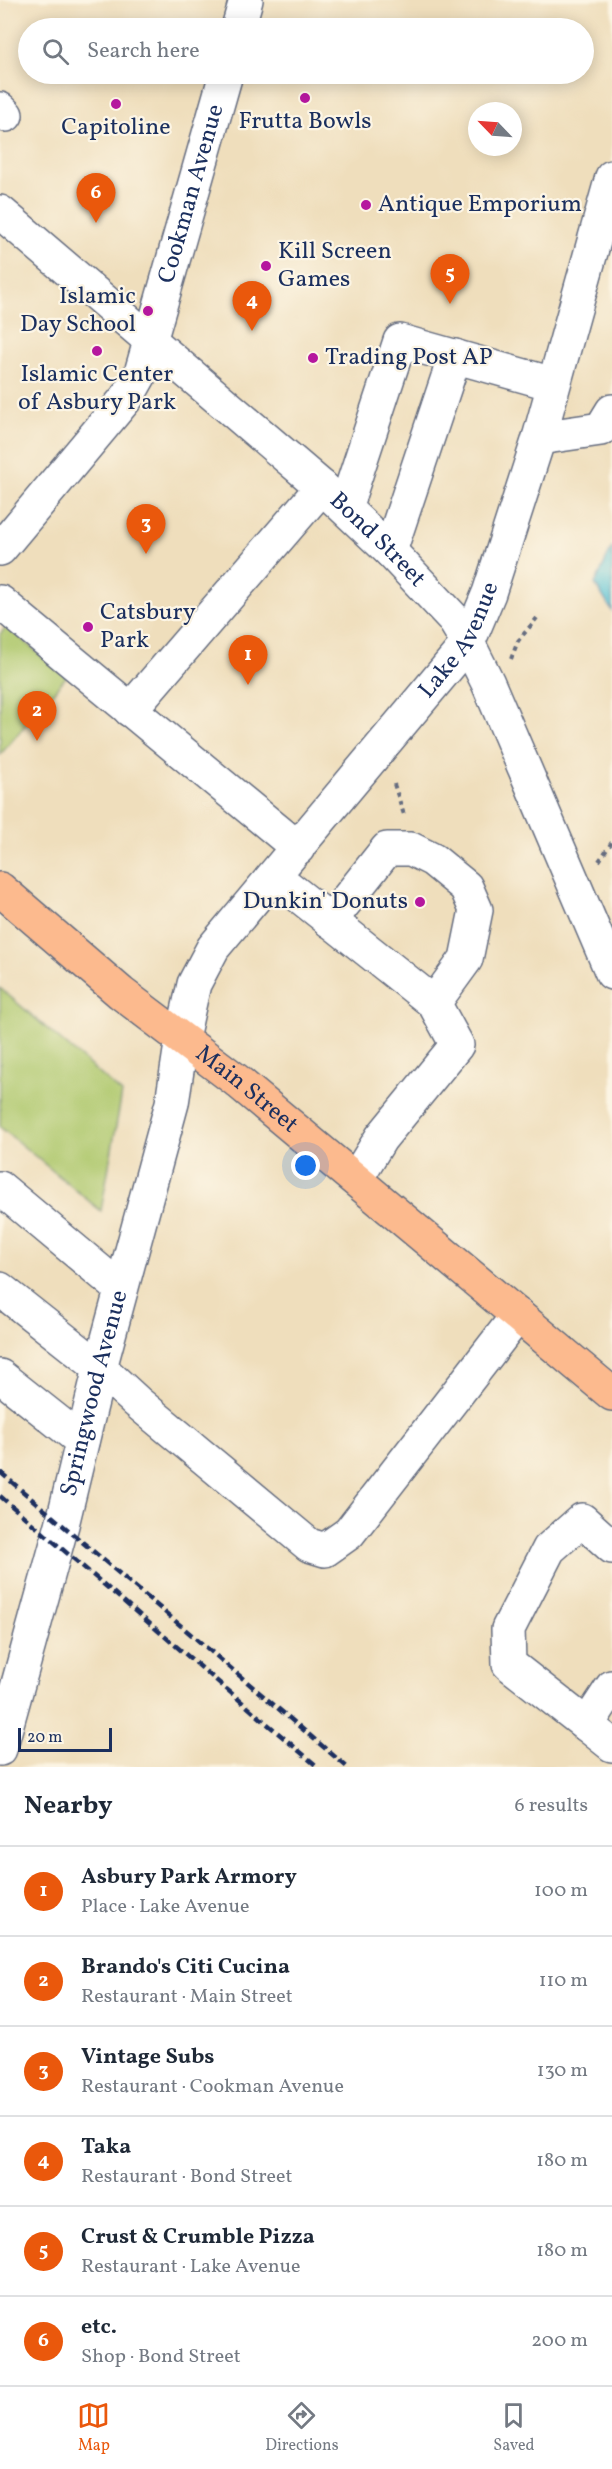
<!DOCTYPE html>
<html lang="en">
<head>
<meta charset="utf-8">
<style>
  :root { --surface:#fff; --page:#f2f2f3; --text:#1f2937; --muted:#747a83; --line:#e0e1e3; --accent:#ea580c }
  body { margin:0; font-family:Vollkorn,serif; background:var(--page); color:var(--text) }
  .compass { position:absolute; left:468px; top:102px; width:54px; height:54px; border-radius:50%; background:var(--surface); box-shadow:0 3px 15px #0003; rotate:295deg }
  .scale { position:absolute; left:18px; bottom:15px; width:94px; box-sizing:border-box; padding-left:6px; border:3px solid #1b2f5e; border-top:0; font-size:16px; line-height:21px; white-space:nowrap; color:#1b2f5e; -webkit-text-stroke:4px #fcf5e5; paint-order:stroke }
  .you { position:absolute; left:306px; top:1166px; width:21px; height:21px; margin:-15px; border:4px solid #fff; border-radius:50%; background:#1a73e8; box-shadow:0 0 0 9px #1a73e833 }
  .badge { display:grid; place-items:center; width:39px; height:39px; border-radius:50%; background:var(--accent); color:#fff; font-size:20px; font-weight:700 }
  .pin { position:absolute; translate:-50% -50px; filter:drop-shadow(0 2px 3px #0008) }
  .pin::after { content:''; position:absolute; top:32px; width:21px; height:18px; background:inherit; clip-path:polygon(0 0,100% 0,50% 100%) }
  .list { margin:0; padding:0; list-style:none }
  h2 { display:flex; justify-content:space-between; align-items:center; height:78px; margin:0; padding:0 24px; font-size:26px }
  h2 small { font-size:20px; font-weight:400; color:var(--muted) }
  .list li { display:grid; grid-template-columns:39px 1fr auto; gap:18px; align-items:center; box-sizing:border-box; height:90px; padding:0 24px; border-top:2px solid var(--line) }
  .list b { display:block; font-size:22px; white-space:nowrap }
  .list p { margin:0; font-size:20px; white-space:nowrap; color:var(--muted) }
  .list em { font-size:20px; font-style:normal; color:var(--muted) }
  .icon { flex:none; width:33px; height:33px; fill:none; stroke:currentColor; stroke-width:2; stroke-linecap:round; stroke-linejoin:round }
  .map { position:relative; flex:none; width:612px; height:1767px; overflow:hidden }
  .search { position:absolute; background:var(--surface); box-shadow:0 3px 15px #0003; left:18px; right:18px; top:18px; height:66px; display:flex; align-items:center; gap:15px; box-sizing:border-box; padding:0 21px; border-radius:33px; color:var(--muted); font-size:22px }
  .sheet { height:618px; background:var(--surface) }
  nav { display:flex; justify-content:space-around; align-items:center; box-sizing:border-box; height:84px; border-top:2px solid var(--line); background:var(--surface); font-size:16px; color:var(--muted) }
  nav a { display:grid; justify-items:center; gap:3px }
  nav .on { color:var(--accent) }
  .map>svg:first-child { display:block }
  .green { fill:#b0c96f; stroke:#667c66; stroke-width:1.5 }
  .water { fill:#59c3d5; stroke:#3a799a; stroke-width:1.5 }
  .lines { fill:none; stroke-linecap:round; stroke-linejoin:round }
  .minor-casing { stroke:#656c7f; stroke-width:36 }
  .major-casing { stroke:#656c7f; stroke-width:36 }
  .path { stroke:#656c7f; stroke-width:4; stroke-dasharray:4.5 4.5; stroke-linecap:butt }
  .minor { stroke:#fff; stroke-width:33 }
  .major { stroke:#fcba8e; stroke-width:33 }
  .rail { stroke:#1b2f5e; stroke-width:4.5; stroke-dasharray:9 4.5; stroke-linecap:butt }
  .poi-dot { fill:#b5179e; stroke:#fcf5e5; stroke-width:2 }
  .labels { text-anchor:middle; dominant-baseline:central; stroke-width:4.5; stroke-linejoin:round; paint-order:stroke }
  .poi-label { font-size:24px; fill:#1b2f5e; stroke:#fcf5e5; text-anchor:start }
  .street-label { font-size:24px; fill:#1b2f5e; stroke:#fcf5e5 }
</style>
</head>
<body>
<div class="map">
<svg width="612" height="1767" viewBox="0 0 612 1767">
  <rect width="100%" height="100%" fill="#fcf5e5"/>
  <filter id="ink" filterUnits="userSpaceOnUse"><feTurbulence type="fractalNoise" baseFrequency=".0167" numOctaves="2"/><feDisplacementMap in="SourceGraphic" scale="12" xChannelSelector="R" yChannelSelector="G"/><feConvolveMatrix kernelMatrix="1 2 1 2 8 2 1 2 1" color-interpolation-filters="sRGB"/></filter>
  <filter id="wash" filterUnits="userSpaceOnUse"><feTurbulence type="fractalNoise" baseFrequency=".008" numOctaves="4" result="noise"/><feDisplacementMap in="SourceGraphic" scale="24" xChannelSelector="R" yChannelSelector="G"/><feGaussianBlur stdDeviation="1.35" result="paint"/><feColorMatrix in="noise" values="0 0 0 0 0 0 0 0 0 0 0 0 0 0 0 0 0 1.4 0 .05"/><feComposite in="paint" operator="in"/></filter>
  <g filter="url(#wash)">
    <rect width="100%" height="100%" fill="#efdebc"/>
    <g class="green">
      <polygon points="7,626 66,677 0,755 0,634"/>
      <polygon points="0,988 122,1093 101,1211 0,1127"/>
    </g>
    <polygon class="water" points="612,547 612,611 595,584"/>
  </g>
  <g filter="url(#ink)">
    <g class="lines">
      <defs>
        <g id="minor">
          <polyline points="238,28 246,0"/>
          <polyline points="0,109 6,115"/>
          <path id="s1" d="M0,212L322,487L390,551L453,618L468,643L488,683L612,973"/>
          <polyline points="539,438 601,429 612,411"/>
          <polyline points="345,508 400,341 553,384"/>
          <path id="s2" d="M0,549L128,396L141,373L226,74"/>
          <polyline points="390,551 455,356"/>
          <polyline points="0,602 298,848"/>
          <polyline points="130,710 322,487"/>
          <polyline points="274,876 434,1003 457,1045 381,1138 356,1179"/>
          <polyline points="330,921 387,849 411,849 433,860 466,887 476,910 466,959 434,1003"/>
          <polyline points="0,1188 121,1289"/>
          <polyline points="0,1289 100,1368 137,1402 309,1545 325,1550 349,1533 518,1315"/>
          <polyline points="0,1376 82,1441"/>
          <polyline points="612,1547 582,1520 549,1549 508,1629 509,1664 587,1725 612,1687"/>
          <polyline points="587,1725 612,1745"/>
          <path id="s3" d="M0,1749L62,1525L100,1368L172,1103L182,1038L194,984L213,948L468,643L489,593L539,438L612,177"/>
        </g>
        <g id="major">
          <path id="s4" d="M0,889L121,993L236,1080L612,1394"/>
        </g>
      </defs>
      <use href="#minor" class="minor-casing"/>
      <use href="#major" class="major-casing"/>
      <g class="path">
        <polyline points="511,659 518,641 537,618"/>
        <polyline points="394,784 405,818"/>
        <polyline points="599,861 612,842"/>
      </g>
      <use href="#minor" class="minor"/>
      <use href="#major" class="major"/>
      <g class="rail">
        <polyline points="0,1472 347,1767"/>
        <polyline points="0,1496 318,1767"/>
      </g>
    </g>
  </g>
  <g class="poi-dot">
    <circle cx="305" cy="98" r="6"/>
    <circle cx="116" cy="104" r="6"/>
    <circle cx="366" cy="205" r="6"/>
    <circle cx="266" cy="266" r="6"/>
    <circle cx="148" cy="311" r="6"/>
    <circle cx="97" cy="351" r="6"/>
    <circle cx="313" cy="358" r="6"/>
    <circle cx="88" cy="627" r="6"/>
    <circle cx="420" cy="902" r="6"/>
  </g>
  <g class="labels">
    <g class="poi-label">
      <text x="305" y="122" text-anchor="middle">Frutta Bowls</text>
      <text x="116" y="128" text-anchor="middle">Capitoline</text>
      <text x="378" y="205">Antique Emporium</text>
      <text x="278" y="252">Kill Screen<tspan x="278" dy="28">Games</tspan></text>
      <text x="136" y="297" text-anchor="end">Islamic<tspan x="136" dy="28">Day School</tspan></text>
      <text x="325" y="358">Trading Post AP</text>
      <text x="97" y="375" text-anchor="middle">Islamic Center<tspan x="97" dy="28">of Asbury Park</tspan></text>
      <text x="100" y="613">Catsbury<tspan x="100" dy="28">Park</tspan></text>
      <text x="408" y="902" text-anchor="end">Dunkin' Donuts</text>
    </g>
    <g class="street-label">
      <text stroke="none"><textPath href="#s2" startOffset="412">Cookman Avenue</textPath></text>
      <text stroke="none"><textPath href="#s1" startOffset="500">Bond Street</textPath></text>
      <text stroke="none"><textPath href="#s3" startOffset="1226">Lake Avenue</textPath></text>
      <text stroke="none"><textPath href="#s4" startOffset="318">Main Street</textPath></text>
      <text stroke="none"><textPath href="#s3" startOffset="368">Springwood Avenue</textPath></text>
    </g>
  </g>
</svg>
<svg class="compass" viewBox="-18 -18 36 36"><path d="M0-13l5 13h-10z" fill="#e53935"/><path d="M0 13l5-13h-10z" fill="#747a83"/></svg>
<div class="scale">20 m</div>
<div class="you"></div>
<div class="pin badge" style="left:248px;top:685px">1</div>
<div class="pin badge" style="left:37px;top:741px">2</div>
<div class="pin badge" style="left:146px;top:554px">3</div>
<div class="pin badge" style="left:252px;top:331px">4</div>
<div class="pin badge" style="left:450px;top:304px">5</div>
<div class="pin badge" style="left:96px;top:223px">6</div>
<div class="search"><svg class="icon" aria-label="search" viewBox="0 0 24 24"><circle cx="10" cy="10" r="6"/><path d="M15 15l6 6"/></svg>Search here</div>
</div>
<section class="sheet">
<h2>Nearby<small>6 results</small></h2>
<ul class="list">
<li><span class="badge">1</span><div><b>Asbury Park Armory</b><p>Place · Lake Avenue</p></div><em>100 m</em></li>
<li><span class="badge">2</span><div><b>Brando's Citi Cucina</b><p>Restaurant · Main Street</p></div><em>110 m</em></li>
<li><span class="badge">3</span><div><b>Vintage Subs</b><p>Restaurant · Cookman Avenue</p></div><em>130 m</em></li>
<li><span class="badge">4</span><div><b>Taka</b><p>Restaurant · Bond Street</p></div><em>180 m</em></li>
<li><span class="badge">5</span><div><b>Crust &amp; Crumble Pizza</b><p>Restaurant · Lake Avenue</p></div><em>180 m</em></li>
<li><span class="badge">6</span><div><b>etc.</b><p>Shop · Bond Street</p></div><em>200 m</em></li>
</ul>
</section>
<nav>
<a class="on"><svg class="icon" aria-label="map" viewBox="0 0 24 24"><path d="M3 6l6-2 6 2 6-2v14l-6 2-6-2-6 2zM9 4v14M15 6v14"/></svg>Map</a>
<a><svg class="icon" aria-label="directions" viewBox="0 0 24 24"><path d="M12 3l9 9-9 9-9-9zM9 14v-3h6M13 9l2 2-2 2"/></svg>Directions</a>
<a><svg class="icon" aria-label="saved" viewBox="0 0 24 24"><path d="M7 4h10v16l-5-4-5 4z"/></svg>Saved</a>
</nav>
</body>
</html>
